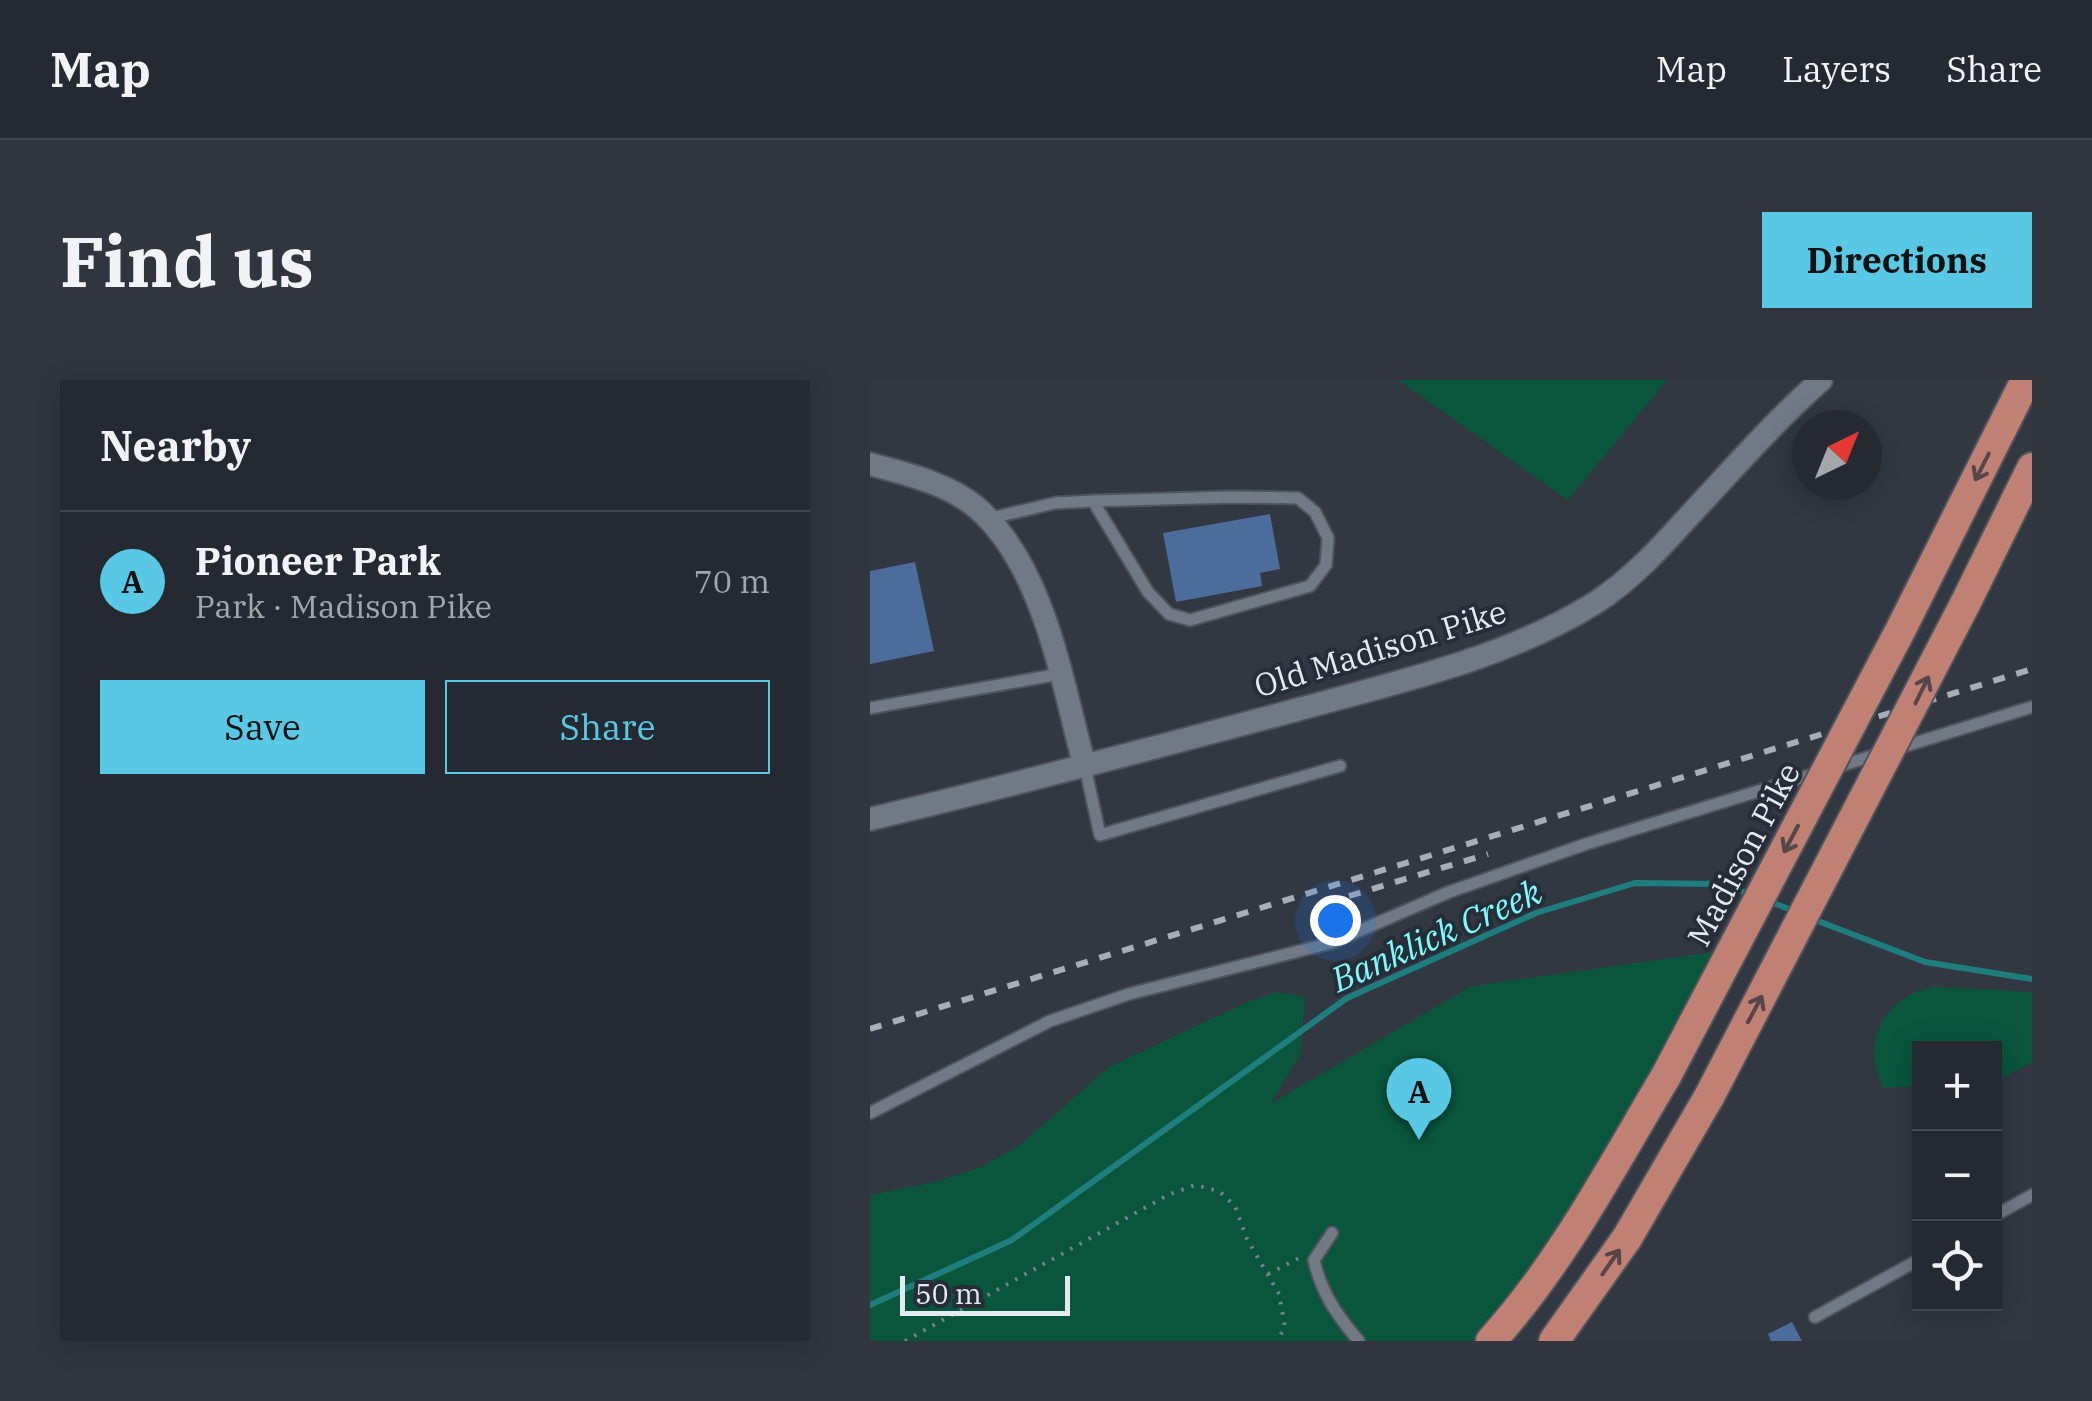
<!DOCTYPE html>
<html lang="en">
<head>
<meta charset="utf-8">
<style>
  :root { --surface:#252a32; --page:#31363e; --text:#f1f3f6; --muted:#a3a7ac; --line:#42464d; --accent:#58c8e4 }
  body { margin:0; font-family:"IBM Plex Serif",serif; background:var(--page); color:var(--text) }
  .controls { position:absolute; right:30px; bottom:30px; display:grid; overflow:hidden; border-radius:0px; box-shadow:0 5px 25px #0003 }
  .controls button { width:90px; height:90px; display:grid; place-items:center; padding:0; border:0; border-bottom:2px solid var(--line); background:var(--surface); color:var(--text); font:50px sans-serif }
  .compass { position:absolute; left:922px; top:30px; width:90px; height:90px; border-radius:50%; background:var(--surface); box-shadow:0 5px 25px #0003; rotate:43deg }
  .scale { position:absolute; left:30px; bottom:25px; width:170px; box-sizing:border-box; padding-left:10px; border:5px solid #e5e9f0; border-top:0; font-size:28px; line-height:35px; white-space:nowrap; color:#e5e9f0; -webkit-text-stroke:8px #272d38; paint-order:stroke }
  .you { position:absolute; left:465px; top:540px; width:35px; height:35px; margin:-25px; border:8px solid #fff; border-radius:50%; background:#1a73e8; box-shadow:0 0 0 15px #1a73e833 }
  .badge { display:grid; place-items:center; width:65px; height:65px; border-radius:50%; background:var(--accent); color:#111; font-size:32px; font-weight:700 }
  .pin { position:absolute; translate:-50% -82px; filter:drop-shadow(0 2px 5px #0008) }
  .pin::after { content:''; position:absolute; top:52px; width:35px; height:30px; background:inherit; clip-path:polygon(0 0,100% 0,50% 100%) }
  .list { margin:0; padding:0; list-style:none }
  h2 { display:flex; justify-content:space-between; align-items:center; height:130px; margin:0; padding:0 40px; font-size:42px }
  h2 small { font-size:32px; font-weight:400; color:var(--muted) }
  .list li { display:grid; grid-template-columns:65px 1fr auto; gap:30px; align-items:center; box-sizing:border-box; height:140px; padding:0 40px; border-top:2px solid var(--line) }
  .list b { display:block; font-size:38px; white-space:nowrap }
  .list p { margin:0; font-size:32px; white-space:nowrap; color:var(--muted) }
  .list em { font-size:32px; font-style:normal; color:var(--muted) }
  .actions { display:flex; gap:20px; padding:30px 40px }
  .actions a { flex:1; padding:22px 0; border:2px solid var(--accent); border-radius:0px; text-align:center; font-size:35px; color:var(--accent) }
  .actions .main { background:var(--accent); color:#111 }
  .icon { flex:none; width:55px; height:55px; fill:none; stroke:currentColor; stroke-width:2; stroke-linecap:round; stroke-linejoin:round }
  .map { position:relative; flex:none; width:1162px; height:961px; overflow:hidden; border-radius:0px }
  header { display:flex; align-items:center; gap:60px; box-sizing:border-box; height:140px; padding:0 50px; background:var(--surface); border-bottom:2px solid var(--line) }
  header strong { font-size:48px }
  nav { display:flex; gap:55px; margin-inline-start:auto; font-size:35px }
  .intro { display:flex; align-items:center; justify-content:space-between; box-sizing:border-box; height:240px; padding:0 60px }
  h1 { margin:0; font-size:70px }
  .button { padding:25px 45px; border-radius:0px; background:var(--accent); color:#111; font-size:35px; font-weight:700 }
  main { display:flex; gap:60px; padding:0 60px }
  aside { flex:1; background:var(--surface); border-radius:0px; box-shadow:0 5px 25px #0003 }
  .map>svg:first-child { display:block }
  .green { fill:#09563d }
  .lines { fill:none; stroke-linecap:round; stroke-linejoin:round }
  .stream { stroke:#1e7e7e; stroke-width:6 }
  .building { fill:#4c6c9b }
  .lane-casing { stroke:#4d545c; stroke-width:15 }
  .street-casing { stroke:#4d545c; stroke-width:26 }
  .primary-casing { stroke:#4d545c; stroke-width:34 }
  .path { stroke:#7a8089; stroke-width:4; stroke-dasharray:2.5 8; stroke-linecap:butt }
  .lane { stroke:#717985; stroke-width:11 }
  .street { stroke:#717985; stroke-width:22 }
  .primary { stroke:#c18074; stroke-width:30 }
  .rail { stroke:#a9aeb6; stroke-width:6; stroke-dasharray:12 12; stroke-linecap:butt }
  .primary-bridge-casing { stroke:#4d545c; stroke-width:34; stroke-linecap:butt }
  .primary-bridge { stroke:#c18074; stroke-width:30 }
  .oneway { stroke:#55464a }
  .labels { text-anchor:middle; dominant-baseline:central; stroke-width:8; stroke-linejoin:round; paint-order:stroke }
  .street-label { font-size:32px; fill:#e5e9f0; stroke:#272d38 }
  .water-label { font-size:35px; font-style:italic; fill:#7bfbfb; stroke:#272d38 }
</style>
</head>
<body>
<header>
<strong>Map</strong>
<nav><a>Map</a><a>Layers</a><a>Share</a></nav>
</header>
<div class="intro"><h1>Find us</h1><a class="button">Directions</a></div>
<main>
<aside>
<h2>Nearby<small></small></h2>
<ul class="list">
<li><span class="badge">A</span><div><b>Pioneer Park</b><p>Park · Madison Pike</p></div><em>70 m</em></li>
</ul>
<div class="actions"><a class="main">Save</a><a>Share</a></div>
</aside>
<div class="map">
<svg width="1162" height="961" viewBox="0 0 1162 961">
  <rect width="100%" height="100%" fill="#313842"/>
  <g class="green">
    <polygon points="528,0 797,0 698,120"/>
    <polygon points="844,572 796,696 621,961 0,961 0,815 65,802 111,787 149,766 239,687 378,622 407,612 435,617 430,675 400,724 602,606"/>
    <path d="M1064,607L1162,612V682L1125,702L1124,668H1050L1049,706L1013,708C1010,698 1004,685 1004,675C1004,638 1030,613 1064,607Z"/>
  </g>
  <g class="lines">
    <g class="stream">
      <polyline points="898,521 924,531"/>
      <polyline points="940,538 1055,582 1162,599"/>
      <polyline points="0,925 142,860 477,618 666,533 765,503 852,504 882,515"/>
    </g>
  </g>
  <g class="building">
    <polygon points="400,134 410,189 390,193 392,206 306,222 293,153"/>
    <polygon points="45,182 64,271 0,284 0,191"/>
    <polygon points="922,942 932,961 901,961 898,954"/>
  </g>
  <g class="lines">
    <defs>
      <g id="lane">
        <polyline points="117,139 185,123 223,121 361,117 428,118 445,132 458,158 456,185 440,206 320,240 299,234 278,212 223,121"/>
        <polyline points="0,328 190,294"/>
        <polyline points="215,387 230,455 470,386"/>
        <polyline points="0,733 180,641 259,614 461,563 579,512 716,464 1162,327"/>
        <polyline points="1124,836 1162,815"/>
        <path d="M462,853L444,880C451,912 467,936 489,961"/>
        <polyline points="945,937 1050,879"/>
      </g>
      <g id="street">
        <path d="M0,84C36,94 77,103 106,127C175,186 192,304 215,387"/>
        <path d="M0,439C143,405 284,368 426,330C527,302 635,279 725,223C761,200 791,167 819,136C862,90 904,42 951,0"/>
      </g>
      <g id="primary">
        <polyline points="1095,224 1162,88"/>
        <polyline points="1031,249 1156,0"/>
        <path d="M621,961C693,881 741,788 796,696"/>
        <polyline points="684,961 757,858 840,715"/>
      </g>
    </defs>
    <use href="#lane" class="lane-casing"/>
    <use href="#street" class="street-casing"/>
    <use href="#primary" class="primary-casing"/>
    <g class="path">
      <polyline points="398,894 429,878"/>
      <polyline points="35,961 298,815 325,805 349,811 365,826 377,859 409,914 415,947 407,961"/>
    </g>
    <use href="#lane" class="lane"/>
    <use href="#street" class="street"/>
    <use href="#primary" class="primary"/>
    <g class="rail">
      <polyline points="479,516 618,474"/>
      <polyline points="0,649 1162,289"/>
    </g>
    <defs>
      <g id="primary-bridge">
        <polyline points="796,696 1031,249"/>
        <polyline points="840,715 1095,224"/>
      </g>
    </defs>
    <use href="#primary-bridge" class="primary-bridge-casing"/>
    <use href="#primary-bridge" class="primary-bridge"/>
  </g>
  <defs><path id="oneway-shaft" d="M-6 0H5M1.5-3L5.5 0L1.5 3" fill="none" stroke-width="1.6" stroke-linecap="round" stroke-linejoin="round" transform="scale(2.5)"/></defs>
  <g class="oneway">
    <use href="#oneway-shaft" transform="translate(1112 87) rotate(117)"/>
    <use href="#oneway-shaft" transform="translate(1052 310) rotate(-64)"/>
    <use href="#oneway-shaft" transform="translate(921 459) rotate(118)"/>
    <use href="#oneway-shaft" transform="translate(885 629) rotate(-62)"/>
    <use href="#oneway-shaft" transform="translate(741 882) rotate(-55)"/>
  </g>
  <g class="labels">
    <g class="street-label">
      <text transform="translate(510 268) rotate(-17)">Old Madison Pike</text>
      <text transform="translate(873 474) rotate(-62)">Madison Pike</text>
    </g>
    <g class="water-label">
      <text transform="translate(566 555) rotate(-24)">Banklick Creek</text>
    </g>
  </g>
</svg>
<div class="controls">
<button>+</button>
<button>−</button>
<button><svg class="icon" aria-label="locate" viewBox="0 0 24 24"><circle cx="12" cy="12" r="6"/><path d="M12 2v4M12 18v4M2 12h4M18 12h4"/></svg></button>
</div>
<svg class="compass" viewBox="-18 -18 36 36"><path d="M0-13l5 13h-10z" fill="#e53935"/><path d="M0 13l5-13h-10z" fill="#a3a7ac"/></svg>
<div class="scale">50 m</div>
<div class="you"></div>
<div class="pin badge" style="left:549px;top:760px">A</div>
</div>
</main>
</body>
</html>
